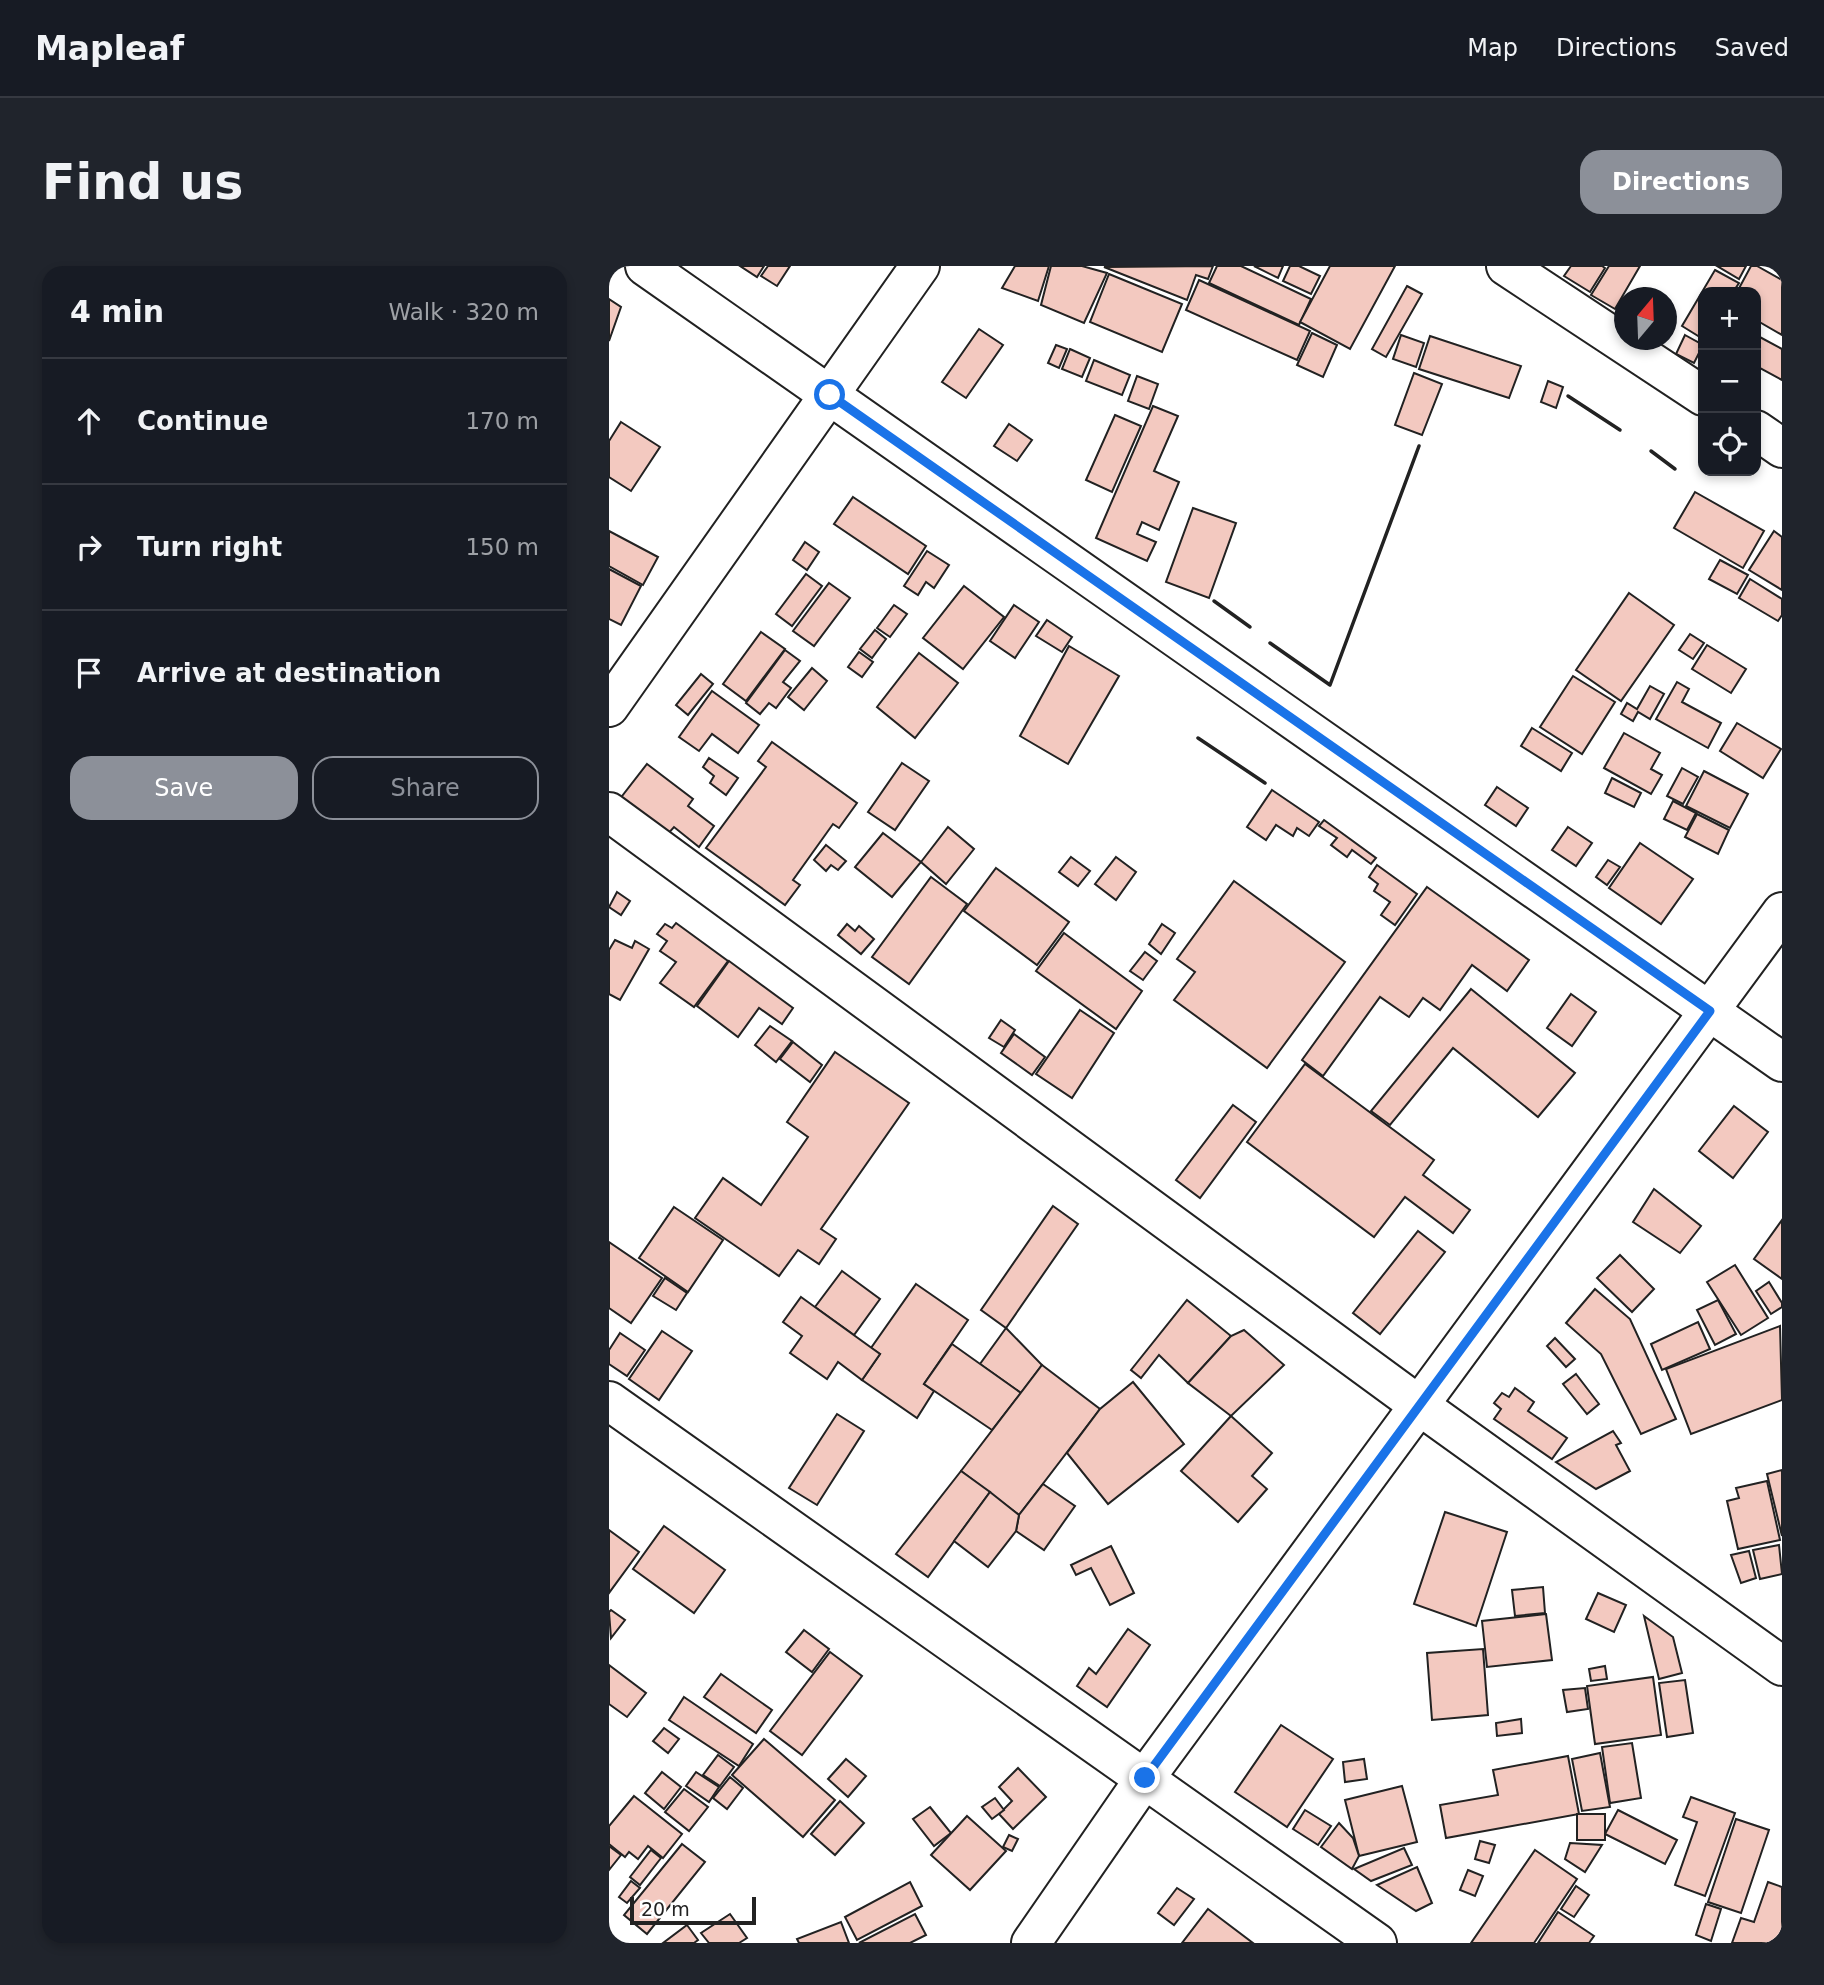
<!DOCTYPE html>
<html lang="en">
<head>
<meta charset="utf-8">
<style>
  :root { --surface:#171b24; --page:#20242c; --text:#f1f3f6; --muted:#9ea1a6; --line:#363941; --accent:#8c9099 }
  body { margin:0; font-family:"DejaVu Sans",sans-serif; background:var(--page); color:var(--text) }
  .controls { position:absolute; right:21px; top:21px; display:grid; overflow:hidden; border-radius:14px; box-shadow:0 4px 10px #0003 }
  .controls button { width:63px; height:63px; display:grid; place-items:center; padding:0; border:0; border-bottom:2px solid var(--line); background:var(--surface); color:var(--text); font:35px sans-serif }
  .compass { position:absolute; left:1005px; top:21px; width:63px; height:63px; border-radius:50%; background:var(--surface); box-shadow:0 4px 10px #0003; rotate:19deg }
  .scale { position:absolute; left:21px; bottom:18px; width:126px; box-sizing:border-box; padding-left:7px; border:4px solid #222; border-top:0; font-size:19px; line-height:24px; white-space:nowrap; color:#222; -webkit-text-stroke:5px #fff; paint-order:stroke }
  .stop { position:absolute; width:21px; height:21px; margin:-16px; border:5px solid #1a73e8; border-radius:50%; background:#fff }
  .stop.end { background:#1a73e8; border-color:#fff; box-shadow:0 2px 7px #0008 }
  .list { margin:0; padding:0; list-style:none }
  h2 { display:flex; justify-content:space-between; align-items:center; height:91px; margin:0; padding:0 28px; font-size:30px }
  h2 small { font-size:23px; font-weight:400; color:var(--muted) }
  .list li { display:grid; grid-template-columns:46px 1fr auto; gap:21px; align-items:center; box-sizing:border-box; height:126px; padding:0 28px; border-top:2px solid var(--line) }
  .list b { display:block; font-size:26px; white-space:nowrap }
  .list em { font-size:23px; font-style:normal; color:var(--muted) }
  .actions { display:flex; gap:14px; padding:21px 28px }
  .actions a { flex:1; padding:16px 0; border:2px solid var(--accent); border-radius:21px; text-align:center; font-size:24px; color:var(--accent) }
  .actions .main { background:var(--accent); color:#fff }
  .icon { flex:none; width:38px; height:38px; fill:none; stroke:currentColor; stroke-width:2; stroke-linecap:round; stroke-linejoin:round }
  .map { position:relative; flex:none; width:1173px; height:1677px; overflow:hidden; border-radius:21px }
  header { display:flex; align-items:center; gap:42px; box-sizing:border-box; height:98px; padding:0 35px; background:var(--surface); border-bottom:2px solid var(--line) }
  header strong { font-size:33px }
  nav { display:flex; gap:38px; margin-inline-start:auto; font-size:24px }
  .intro { display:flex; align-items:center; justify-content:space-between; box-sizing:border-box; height:168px; padding:0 42px }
  h1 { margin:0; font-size:49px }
  .button { padding:18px 32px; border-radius:21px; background:var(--accent); color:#fff; font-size:24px; font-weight:700 }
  main { display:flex; gap:42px; padding:0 42px }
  aside { flex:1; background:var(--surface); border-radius:21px; box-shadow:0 4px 10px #0003 }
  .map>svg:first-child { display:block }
  .building { fill:#f3c9c0; stroke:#222; stroke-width:2 }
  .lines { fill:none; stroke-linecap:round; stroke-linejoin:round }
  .minor-casing { stroke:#222; stroke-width:42 }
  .minor { stroke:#fff; stroke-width:38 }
  .wall { stroke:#222; stroke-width:3.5 }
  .route { stroke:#1a73e8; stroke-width:9 }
</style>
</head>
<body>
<header>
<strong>Mapleaf</strong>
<nav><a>Map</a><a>Directions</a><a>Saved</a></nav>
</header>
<div class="intro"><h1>Find us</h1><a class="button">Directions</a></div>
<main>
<aside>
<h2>4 min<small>Walk · 320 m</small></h2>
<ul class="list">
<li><svg class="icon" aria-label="ahead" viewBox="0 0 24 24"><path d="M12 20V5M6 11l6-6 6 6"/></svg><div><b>Continue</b></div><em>170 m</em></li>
<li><svg class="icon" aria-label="right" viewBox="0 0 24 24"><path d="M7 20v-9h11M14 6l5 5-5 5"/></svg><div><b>Turn right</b></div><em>150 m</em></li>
<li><svg class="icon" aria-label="arrive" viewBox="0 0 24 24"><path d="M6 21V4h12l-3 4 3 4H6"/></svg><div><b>Arrive at destination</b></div></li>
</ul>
<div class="actions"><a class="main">Save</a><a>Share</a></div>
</aside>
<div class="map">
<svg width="1173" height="1677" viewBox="0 0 1173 1677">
  <rect width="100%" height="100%" fill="#fff"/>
  <g class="building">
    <polygon points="131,0 155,0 148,11"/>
    <polygon points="159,0 181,0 168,20 152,10"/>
    <polygon points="406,0 440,0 429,35 393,22"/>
    <polygon points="442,0 473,0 498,7 475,57 432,39"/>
    <polygon points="604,0 599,13 587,9 578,34 495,1"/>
    <polygon points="608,0 632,0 702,33 690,59 600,17"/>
    <polygon points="645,0 674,0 669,12"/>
    <polygon points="681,0 690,0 711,10 702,28 674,15"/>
    <polygon points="721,0 786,0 741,83 691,56"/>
    <polygon points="962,0 993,0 996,2 981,26 955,10"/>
    <polygon points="1000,0 1031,0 1006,43 982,29"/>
    <polygon points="1108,0 1137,0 1130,13"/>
    <polygon points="1142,0 1148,0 1173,14 1173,69 1147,54 1147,26 1128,26"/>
    <polygon points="1106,4 1130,17 1124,26 1094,26 1094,73 1073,60"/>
    <polygon points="500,8 573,38 553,86 481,56"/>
    <polygon points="590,14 701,65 688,94 577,44"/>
    <polygon points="798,20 813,28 777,91 763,83"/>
    <polygon points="0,33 12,41 0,75"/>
    <polygon points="370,63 394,79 357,132 333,116"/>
    <polygon points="703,67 728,79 714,111 688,99"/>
    <polygon points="792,69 815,77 807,101 784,93"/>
    <polygon points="1076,69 1094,79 1085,97 1067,88"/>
    <polygon points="1147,69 1173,83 1173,114 1147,100"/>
    <polygon points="821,70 912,100 900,132 810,103"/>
    <polygon points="447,79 458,83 450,102 439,97"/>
    <polygon points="461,83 481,92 473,111 453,103"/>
    <polygon points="485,94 521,109 513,129 477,115"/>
    <polygon points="805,107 833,118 813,169 786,159"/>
    <polygon points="528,110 549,118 540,143 519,135"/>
    <polygon points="939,115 954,121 947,142 932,136"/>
    <polygon points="544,140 569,150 545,205 570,216 550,264 533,256 528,268 547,276 538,295 487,272"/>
    <polygon points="506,149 532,160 503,226 477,214"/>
    <polygon points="12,156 51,181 22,225 0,211 0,175"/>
    <polygon points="400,158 423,174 408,195 385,180"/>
    <polygon points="1086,226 1155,265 1134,302 1065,262"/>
    <polygon points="244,231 317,280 299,308 225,258"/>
    <polygon points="584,242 627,257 600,332 557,316"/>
    <polygon points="0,265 49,291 34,319 0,300"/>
    <polygon points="1165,265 1173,271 1173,324 1140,304"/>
    <polygon points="196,276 210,286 198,304 184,294"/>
    <polygon points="318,285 340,299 325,322 317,316 309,329 295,320"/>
    <polygon points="1111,294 1139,309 1128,328 1100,313"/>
    <polygon points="0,303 32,320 12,359 0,353"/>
    <polygon points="197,308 213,320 183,360 167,348"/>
    <polygon points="1141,313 1173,333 1173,349 1169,355 1130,332"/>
    <polygon points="220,317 241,332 205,380 184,365"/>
    <polygon points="355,320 395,351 354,403 314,372"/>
    <polygon points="1020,327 1065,359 1012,435 967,404"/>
    <polygon points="285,339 298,348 281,371 268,362"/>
    <polygon points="405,339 430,356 406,392 381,375"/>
    <polygon points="438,354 463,371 453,386 427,370"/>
    <polygon points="266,364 277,373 263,392 251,383"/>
    <polygon points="152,366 176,383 137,435 114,418"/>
    <polygon points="1081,368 1095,377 1084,393 1070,384"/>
    <polygon points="1098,379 1137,403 1122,427 1083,403"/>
    <polygon points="460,380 510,410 459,498 411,470"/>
    <polygon points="176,384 191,395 174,416 182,422 167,442 160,437 151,448 137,437"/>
    <polygon points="250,386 264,396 253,411 239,401"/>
    <polygon points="310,387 349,417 306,472 268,441"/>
    <polygon points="203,402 218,415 195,444 179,431"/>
    <polygon points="92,408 104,418 79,449 67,439"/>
    <polygon points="964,410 1006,436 973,488 931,461"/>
    <polygon points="1068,416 1080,423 1073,436 1112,457 1099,482 1047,453"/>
    <polygon points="1041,420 1055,428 1041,453 1029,446 1024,455 1012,448 1018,437 1028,443"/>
    <polygon points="103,425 150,459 129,487 103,468 90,485 70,471"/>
    <polygon points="1128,457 1172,483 1154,512 1111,485"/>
    <polygon points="923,462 963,487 952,505 912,480"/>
    <polygon points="1015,467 1051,487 1042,503 1053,509 1042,528 995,502"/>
    <polygon points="163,476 248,537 230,562 224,558 184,614 191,619 176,639 97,582 157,501 149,495"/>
    <polygon points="100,492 129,512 117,529 101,517 105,510 94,501"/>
    <polygon points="293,497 320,515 286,564 259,546"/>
    <polygon points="38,498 84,533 79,540 105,560 90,581 65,561 57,570 10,534"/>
    <polygon points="1073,502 1089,511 1074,538 1058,530"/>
    <polygon points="1095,505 1139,528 1121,562 1077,540"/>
    <polygon points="1003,512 1032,527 1025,541 996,527"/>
    <polygon points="888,521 919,542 907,560 876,539"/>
    <polygon points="663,524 710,556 700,570 688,562 684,570 667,559 657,574 638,561"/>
    <polygon points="1064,535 1087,547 1078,564 1055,553"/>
    <polygon points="1088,548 1120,564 1109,588 1076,571"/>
    <polygon points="715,554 767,592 762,598 743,584 738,591 722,579 728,572 710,560"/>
    <polygon points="339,561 365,583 337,618 312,596"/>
    <polygon points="959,561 983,577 967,600 943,584"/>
    <polygon points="274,567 312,596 283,631 246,601"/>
    <polygon points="1031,577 1084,613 1052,658 1000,622"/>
    <polygon points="217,579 237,595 229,604 222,599 217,605 205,594"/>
    <polygon points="462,591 481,605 469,620 450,606"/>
    <polygon points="507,591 527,606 507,634 486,618"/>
    <polygon points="999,594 1011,601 998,619 987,611"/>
    <polygon points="768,599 808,628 786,659 772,649 781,636 765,625 769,618 760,611"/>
    <polygon points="387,602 460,656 428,699 355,645"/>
    <polygon points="322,611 358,638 300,718 263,691"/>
    <polygon points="625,615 736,696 658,802 565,734 586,706 568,693"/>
    <polygon points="818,621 920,694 898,725 863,699 831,744 814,732 800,751 771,731 714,810 693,794"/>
    <polygon points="8,626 21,635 12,649 0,641"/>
    <polygon points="67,657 119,695 85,741 51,717 67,696 51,685 58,675 48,668 56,658 63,662"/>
    <polygon points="238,658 246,665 250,660 265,673 252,688 229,669"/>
    <polygon points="553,658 566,667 552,688 540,678"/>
    <polygon points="455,667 533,725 507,763 427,705"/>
    <polygon points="6,674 23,682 26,675 40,683 11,734 0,728 0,684"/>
    <polygon points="536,686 548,695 534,714 521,705"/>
    <polygon points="120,695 184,742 173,758 150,742 129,771 88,740"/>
    <polygon points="862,723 966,807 929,851 844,782 781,859 762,845"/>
    <polygon points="962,728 987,746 963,780 938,762"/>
    <polygon points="471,744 505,767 463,832 427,808"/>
    <polygon points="392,754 406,764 395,781 380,772"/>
    <polygon points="161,760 183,775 167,796 146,779"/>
    <polygon points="405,768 436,791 423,809 392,787"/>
    <polygon points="184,776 213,799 201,816 171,793"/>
    <polygon points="226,786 300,837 212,963 227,973 210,998 189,984 170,1010 86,952 114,912 152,939 199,871 178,856"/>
    <polygon points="696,798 825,894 814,909 861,944 844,967 796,931 765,971 638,876"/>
    <polygon points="624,839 647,856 591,932 567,914"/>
    <polygon points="1125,840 1159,866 1124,912 1090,885"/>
    <polygon points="1045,923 1092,960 1071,987 1024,956"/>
    <polygon points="444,940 469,958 397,1062 372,1044"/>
    <polygon points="65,941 114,974 79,1026 30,992"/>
    <polygon points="1173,954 1173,1013 1145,993"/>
    <polygon points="809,965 836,986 771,1068 744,1047"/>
    <polygon points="0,976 53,1012 22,1057 0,1042"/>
    <polygon points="1011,989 1045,1023 1023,1046 988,1012"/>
    <polygon points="1126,999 1159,1052 1132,1069 1098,1016"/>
    <polygon points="233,1005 271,1033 245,1069 206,1041"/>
    <polygon points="56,1012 78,1027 67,1044 44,1030"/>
    <polygon points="1160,1016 1173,1037 1173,1041 1162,1048 1147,1025"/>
    <polygon points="307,1018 359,1054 315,1118 325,1125 308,1152 253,1114 271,1088 262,1082"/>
    <polygon points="986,1023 1021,1053 1067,1153 1032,1168 992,1088 957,1057"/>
    <polygon points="192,1031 271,1088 253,1114 229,1096 218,1113 181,1087 193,1070 174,1056"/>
    <polygon points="578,1034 622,1070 579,1117 550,1089 532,1112 522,1104"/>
    <polygon points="1109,1034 1127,1068 1106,1079 1088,1044"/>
    <polygon points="1089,1056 1101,1083 1053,1104 1042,1078"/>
    <polygon points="1171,1060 1173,1134 1082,1168 1057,1103"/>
    <polygon points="397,1062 433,1099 412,1127 371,1098"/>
    <polygon points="635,1064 675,1099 622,1150 579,1117 622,1070"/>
    <polygon points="53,1065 83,1085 50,1134 20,1113"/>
    <polygon points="11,1067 36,1084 18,1110 0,1098 0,1084"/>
    <polygon points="946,1072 966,1093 957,1101 938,1080"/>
    <polygon points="343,1078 412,1127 383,1164 315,1118"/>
    <polygon points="433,1099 491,1143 410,1249 352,1205"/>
    <polygon points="967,1108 990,1138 978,1148 954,1118"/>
    <polygon points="524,1116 575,1178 499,1238 458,1187 491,1143"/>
    <polygon points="906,1122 925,1136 919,1145 958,1172 943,1193 885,1153 892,1143 885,1137 893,1127 900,1131"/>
    <polygon points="228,1148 255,1165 208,1239 180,1222"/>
    <polygon points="622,1150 663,1187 643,1210 658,1223 629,1256 572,1205"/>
    <polygon points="1004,1165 1012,1177 1007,1179 1021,1205 987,1223 947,1196"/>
    <polygon points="1173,1204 1173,1270 1158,1208"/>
    <polygon points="352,1205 381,1226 319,1311 287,1288"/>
    <polygon points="1158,1215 1171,1274 1129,1283 1118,1235 1130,1232 1127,1222"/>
    <polygon points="434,1218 466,1240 435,1284 407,1265 410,1249"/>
    <polygon points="381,1226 410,1249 407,1265 379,1301 345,1275"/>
    <polygon points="836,1246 898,1266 867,1360 805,1338"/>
    <polygon points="55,1260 116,1304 85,1347 24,1303"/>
    <polygon points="0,1264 30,1286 0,1327"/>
    <polygon points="1170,1279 1173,1308 1151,1313 1144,1284"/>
    <polygon points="502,1280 525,1327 501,1339 482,1302 467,1309 462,1299"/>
    <polygon points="1140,1285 1147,1312 1132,1317 1122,1289"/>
    <polygon points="934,1321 936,1347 906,1350 903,1324"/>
    <polygon points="989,1327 1017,1339 1005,1366 977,1353"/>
    <polygon points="2,1344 16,1354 2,1372 0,1346"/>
    <polygon points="937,1348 943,1394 878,1401 873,1355"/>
    <polygon points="1035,1350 1064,1371 1073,1407 1050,1413"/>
    <polygon points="519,1363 541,1379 498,1441 468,1420 480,1402 487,1408"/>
    <polygon points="195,1364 220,1383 203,1406 177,1386"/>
    <polygon points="874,1383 879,1449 823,1454 818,1387"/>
    <polygon points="221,1386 253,1410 193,1489 161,1465"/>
    <polygon points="0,1399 37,1427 18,1451 0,1438"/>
    <polygon points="996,1400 998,1413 982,1415 980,1403"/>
    <polygon points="112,1408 163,1444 147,1467 95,1431"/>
    <polygon points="1044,1411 1052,1469 986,1478 978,1420"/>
    <polygon points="1076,1414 1084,1467 1058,1471 1050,1417"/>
    <polygon points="976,1422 979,1443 958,1446 954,1424"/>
    <polygon points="75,1431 144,1478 130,1500 60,1454"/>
    <polygon points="912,1453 913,1467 888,1470 887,1457"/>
    <polygon points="672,1459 724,1493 678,1561 626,1526"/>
    <polygon points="55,1462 70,1473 59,1487 44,1475"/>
    <polygon points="155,1473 226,1534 194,1571 123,1509"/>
    <polygon points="1023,1477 1032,1532 1001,1537 993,1481"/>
    <polygon points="991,1487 1001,1541 973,1545 963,1493"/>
    <polygon points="109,1489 125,1501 111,1520 94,1509"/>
    <polygon points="959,1490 970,1548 837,1572 831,1539 889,1529 884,1504"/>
    <polygon points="237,1493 257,1510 239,1531 219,1513"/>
    <polygon points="755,1493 758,1513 736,1516 734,1496"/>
    <polygon points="409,1502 437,1531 404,1563 390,1548 403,1535 390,1521"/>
    <polygon points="53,1506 72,1521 55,1543 36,1527"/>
    <polygon points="87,1506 110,1521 100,1536 77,1520"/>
    <polygon points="121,1511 134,1522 118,1543 104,1532"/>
    <polygon points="793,1520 808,1576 750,1590 736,1534"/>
    <polygon points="75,1523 99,1541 80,1565 56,1546"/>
    <polygon points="25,1530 73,1568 54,1592 39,1580 29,1593 20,1586 16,1591 0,1578 0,1560"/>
    <polygon points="1082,1531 1126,1547 1096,1630 1066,1619 1088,1556 1074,1551"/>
    <polygon points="386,1532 395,1544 383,1553 373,1541"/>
    <polygon points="231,1535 255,1557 226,1589 202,1568"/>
    <polygon points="321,1541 342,1567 325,1580 304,1553"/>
    <polygon points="696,1544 722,1560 709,1579 684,1563"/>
    <polygon points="1009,1544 1068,1574 1056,1598 996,1568"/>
    <rect x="968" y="1548" width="28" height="26"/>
    <polygon points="358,1550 397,1585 361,1624 322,1589"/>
    <polygon points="1127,1553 1160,1564 1132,1647 1099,1636"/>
    <polygon points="730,1557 744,1572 750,1590 743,1603 712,1581"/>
    <polygon points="400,1569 409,1573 403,1585 394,1581"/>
    <polygon points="871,1575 886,1579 880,1597 866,1593"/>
    <polygon points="961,1577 993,1579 976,1606 956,1593"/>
    <polygon points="73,1578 96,1596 38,1668 15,1649"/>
    <polygon points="0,1580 12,1589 0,1604"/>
    <polygon points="795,1582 803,1599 762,1615 745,1603"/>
    <polygon points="42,1584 52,1592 31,1619 21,1611"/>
    <polygon points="926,1584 968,1613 925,1677 862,1677"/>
    <polygon points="808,1601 823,1637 807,1645 768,1619"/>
    <polygon points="859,1604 874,1610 866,1630 851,1624"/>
    <polygon points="22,1615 31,1622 18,1637 10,1631"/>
    <polygon points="301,1616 313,1640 248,1674 236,1651"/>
    <polygon points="1159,1616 1173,1621 1173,1677 1123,1677 1132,1652 1145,1656"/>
    <polygon points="967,1620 980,1629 965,1651 952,1643"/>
    <polygon points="568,1622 585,1633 565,1659 549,1647"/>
    <polygon points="1097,1638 1112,1643 1102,1675 1087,1669"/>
    <polygon points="599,1643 644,1677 573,1677"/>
    <polygon points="949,1646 985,1670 980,1677 929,1677"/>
    <polygon points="121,1648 138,1672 130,1677 100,1677 92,1667"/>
    <polygon points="306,1648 317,1669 301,1677 250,1677"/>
    <polygon points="232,1656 240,1677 190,1677 188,1673"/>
    <polygon points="78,1659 89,1674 85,1677 54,1677"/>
  </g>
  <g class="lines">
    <defs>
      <g id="minor">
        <polyline points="36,0 1173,796"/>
        <polyline points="897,0 1094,130"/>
        <polyline points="1147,164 1173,182"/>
        <polyline points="0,441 311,0"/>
        <polyline points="0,546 811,1140 1173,1400"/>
        <polyline points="0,1135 768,1677"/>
        <polyline points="422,1677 536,1512 1173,646"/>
      </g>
    </defs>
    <use href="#minor" class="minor-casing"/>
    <use href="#minor" class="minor"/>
    <g class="wall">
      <polyline points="959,130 1011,164"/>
      <polyline points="1042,185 1066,203"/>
      <polyline points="605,335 641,361"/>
      <polyline points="661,377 721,419 810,180"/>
      <polyline points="589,472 656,517"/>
    </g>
  </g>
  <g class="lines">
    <polyline class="route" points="221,129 1101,745 536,1512"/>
  </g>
</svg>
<div class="controls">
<button>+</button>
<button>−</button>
<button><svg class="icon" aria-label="locate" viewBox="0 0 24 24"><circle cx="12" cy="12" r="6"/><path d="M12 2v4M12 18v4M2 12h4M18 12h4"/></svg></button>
</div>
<svg class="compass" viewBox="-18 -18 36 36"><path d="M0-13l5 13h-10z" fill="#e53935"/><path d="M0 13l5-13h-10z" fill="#9ea1a6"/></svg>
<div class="scale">20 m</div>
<div class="stop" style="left:221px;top:129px"></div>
<div class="stop end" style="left:536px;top:1512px"></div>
</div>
</main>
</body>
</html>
